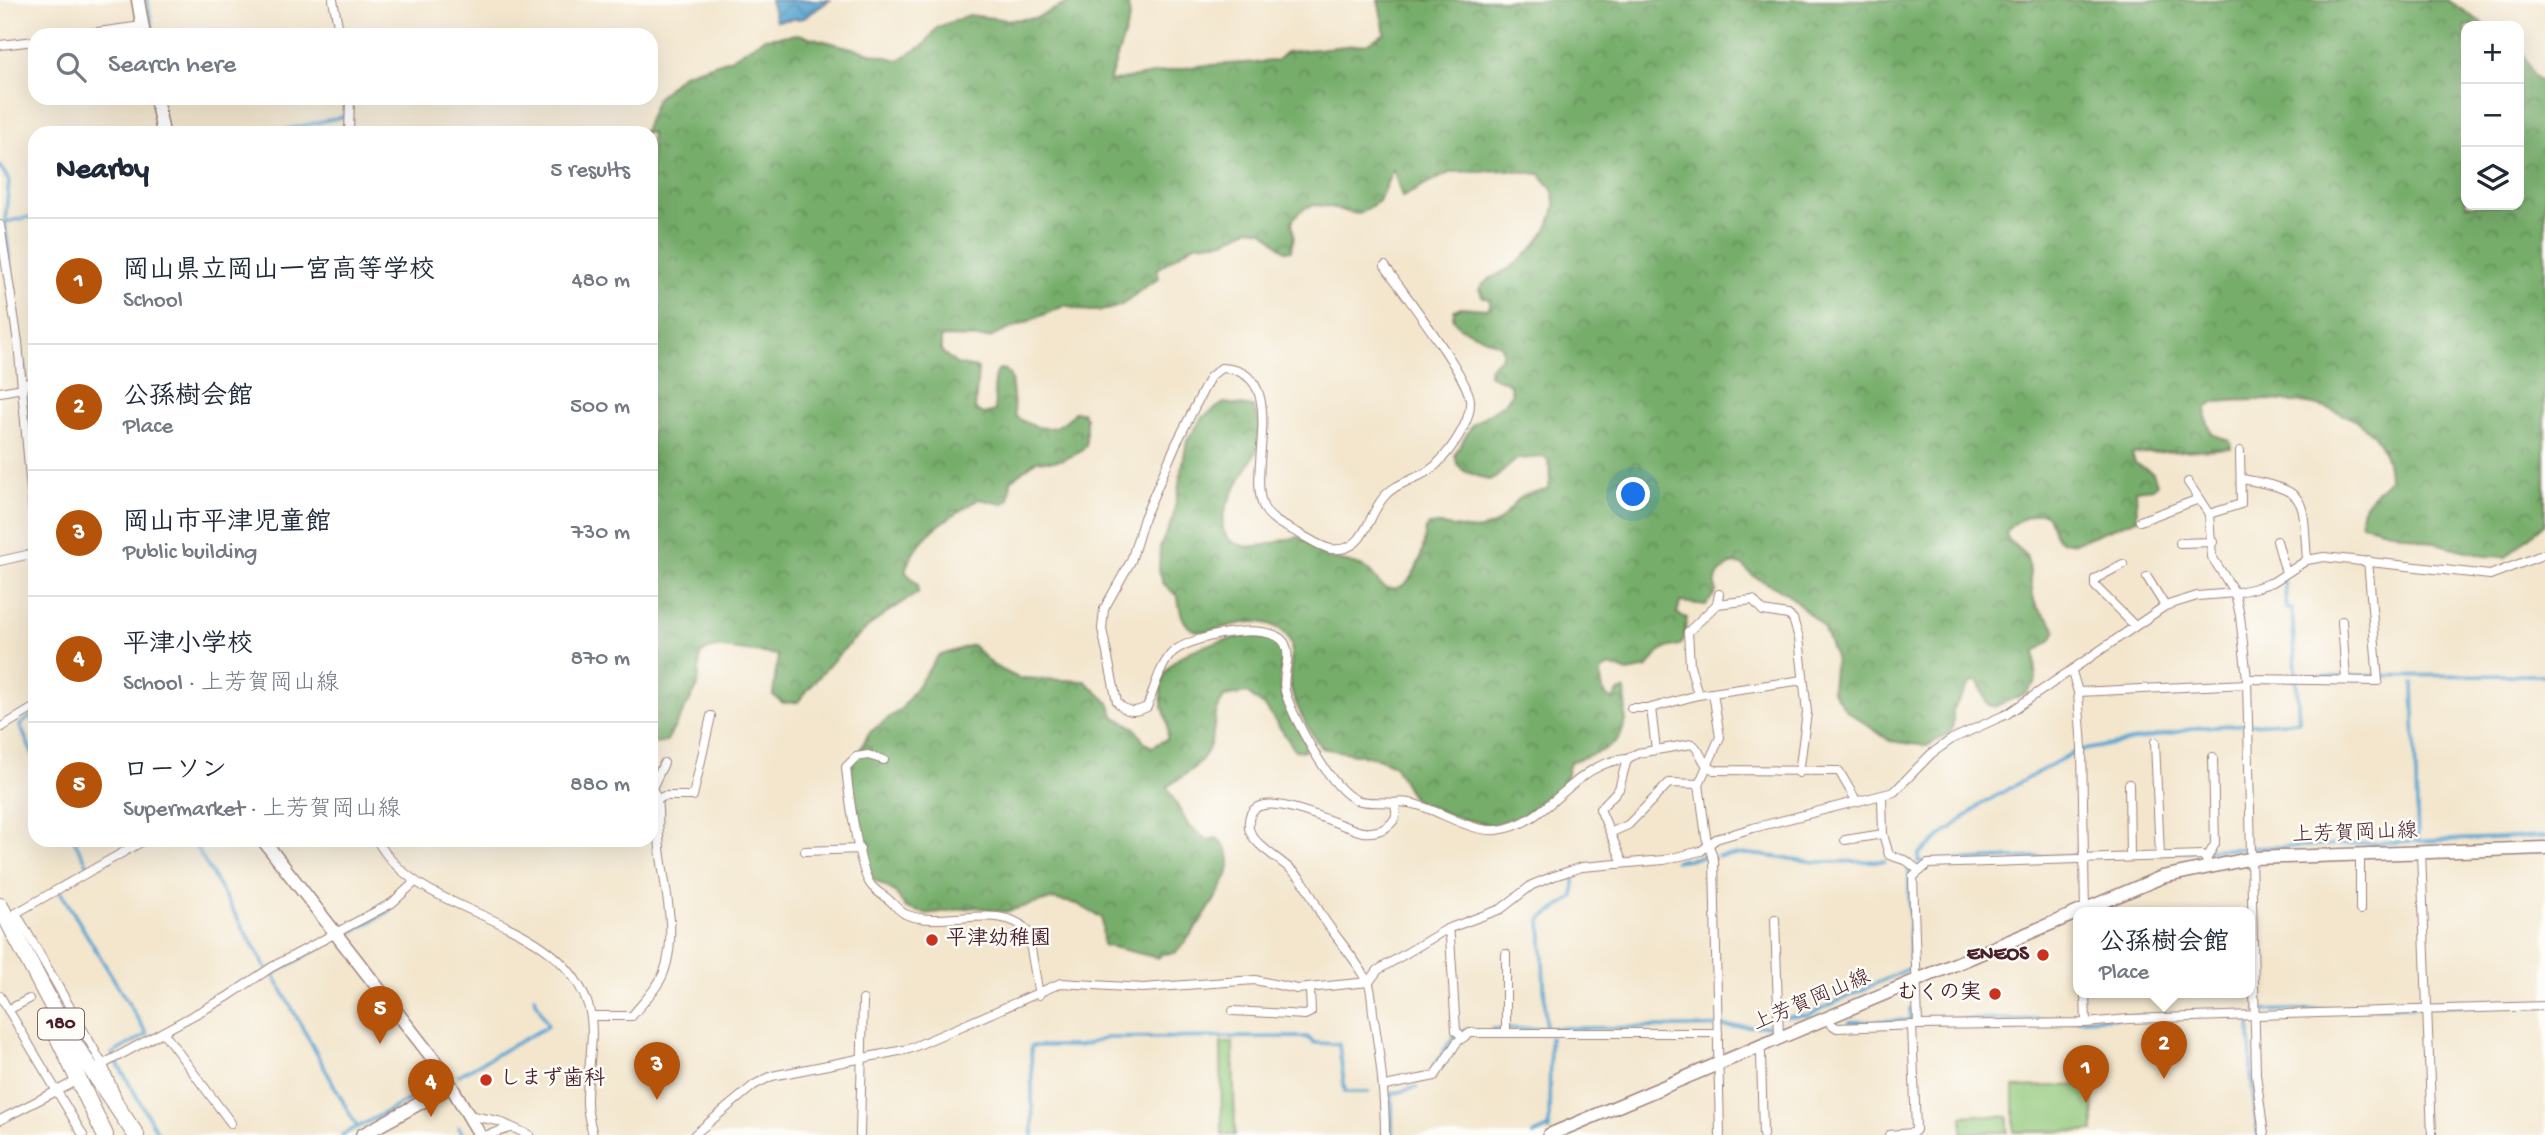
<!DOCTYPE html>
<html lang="en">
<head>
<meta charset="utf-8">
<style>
  :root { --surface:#fff; --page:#f6f6f7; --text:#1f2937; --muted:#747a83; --line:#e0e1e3; --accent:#b45309 }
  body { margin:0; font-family:"Gochi Hand","Klee One",sans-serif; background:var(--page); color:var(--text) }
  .controls { position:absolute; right:21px; top:21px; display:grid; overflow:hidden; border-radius:14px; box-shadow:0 7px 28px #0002 }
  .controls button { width:63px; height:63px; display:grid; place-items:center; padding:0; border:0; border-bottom:2px solid var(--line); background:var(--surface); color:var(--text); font:35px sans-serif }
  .you { position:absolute; left:1634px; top:495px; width:24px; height:24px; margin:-18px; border:5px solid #fff; border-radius:50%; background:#1a73e8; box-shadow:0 0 0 10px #1a73e833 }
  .badge { display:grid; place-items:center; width:46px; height:46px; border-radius:50%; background:var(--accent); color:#fff; font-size:23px; font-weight:700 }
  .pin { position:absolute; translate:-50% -58px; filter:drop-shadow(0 2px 4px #0008) }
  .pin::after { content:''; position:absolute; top:37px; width:24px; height:21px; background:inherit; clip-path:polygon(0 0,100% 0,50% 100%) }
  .popup { position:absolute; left:2073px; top:907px; width:182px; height:91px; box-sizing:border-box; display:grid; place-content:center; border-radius:14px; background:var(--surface); filter:drop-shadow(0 2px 5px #0005); font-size:23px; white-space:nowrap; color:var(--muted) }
  .popup b { font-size:26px; color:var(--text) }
  .popup::after { content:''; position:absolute; left:50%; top:100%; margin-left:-14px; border:14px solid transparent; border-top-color:var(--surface) }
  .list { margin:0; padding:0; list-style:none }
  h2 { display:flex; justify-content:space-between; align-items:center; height:91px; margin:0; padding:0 28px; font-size:30px }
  h2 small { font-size:23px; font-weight:400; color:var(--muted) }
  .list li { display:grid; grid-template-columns:46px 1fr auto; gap:21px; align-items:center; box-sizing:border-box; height:126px; padding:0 28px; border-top:2px solid var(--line) }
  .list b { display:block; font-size:26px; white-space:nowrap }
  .list p { margin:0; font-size:23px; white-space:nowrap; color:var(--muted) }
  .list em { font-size:23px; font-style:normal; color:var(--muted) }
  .icon { flex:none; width:38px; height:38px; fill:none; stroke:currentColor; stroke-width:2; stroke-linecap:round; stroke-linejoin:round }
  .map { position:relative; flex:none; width:2545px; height:1135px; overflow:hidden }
  .search { position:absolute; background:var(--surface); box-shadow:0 7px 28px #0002; left:28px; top:28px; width:630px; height:77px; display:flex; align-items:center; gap:18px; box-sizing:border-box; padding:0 24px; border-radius:21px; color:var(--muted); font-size:26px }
  .panel { position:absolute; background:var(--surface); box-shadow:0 7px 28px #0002; left:28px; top:126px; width:630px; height:721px; border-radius:21px }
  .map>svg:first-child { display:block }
  .grass { fill:#93c97b; stroke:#6e7453; stroke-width:2 }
  .forest { fill:url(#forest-crowns); stroke:#60664b; stroke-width:2 }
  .water { fill:url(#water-waves); stroke:#52627e; stroke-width:2 }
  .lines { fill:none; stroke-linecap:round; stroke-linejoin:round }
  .stream { stroke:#59a4d1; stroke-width:3.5 }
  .street-casing { stroke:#9e827c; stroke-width:10 }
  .secondary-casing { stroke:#9e827c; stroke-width:15 }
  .highway-casing { stroke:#9e827c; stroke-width:18 }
  .street { stroke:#fff; stroke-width:8 }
  .secondary { stroke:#fff; stroke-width:12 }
  .highway { stroke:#fff; stroke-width:16 }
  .poi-dot { fill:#c8321e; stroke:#fdfcf7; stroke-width:2.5 }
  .labels { text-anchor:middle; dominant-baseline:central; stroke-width:5; stroke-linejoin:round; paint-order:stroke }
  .shield { fill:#fdfcf7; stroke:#806168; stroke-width:2 }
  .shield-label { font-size:19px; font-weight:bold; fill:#4a1f2b }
  .street-label { font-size:21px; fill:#4a1f2b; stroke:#fdfcf7 }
  .poi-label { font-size:21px; font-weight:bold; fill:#4a1f2b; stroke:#fdfcf7; text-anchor:start }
</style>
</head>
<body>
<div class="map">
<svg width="2545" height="1135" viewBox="0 0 2545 1135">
  <defs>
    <pattern id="forest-crowns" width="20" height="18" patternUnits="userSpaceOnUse" patternTransform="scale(1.75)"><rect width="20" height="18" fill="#76ad6b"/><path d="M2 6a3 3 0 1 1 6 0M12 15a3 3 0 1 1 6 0" fill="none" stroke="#638c58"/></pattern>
    <pattern id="water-waves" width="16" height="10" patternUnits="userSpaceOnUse" patternTransform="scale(1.75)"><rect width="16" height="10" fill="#59a4d1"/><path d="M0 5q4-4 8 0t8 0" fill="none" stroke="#4c85aa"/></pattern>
  </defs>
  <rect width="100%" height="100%" fill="#fdfcf7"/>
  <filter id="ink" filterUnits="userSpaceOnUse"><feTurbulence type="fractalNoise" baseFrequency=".0143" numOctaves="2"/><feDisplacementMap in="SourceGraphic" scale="14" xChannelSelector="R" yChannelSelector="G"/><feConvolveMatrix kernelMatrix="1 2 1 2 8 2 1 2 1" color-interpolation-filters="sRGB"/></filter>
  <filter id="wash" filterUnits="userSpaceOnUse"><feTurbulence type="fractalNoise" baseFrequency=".00686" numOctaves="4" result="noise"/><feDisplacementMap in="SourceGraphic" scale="28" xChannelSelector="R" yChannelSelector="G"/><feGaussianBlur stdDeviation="1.57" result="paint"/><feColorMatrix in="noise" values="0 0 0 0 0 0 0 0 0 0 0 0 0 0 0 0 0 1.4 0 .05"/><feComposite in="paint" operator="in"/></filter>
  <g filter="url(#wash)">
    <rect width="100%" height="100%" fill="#f3e6cd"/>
    <g class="grass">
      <polygon points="1221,1043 1233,1043 1235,1135 1222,1135"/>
      <polygon points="2093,1085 2094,1131 2014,1132 2014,1087"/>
      <polygon points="1978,1115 2008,1117 2008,1132 1962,1133 1962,1116"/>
    </g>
    <g class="forest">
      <path d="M1074,0H1127L1130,17L1109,82L1196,66L1276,61L1286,52L1366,44L1385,33L1378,0H2448L2486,26H2466V205H2519V44L2533,75L2545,84V523L2506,557L2485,556L2362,524C2357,503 2377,494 2389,479C2387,396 2275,397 2216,402L2206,408L2207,421L2212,434L2230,441L2231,448L2132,454L2135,463L2153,473L2157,483L2153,488L2136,490L2137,519L2074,543C2038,545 2066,496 2023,519C2015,523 2010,525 2006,533C2008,545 2021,547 2026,556C2033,571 2029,592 2036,605C2041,615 2052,618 2056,630L2051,640L2035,652L2036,681L2025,694L1994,707L1987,704L1978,682L1972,681L1953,709V728L1949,733L1927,746L1890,741L1846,710L1832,690L1835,657L1823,627L1788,594L1753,576L1742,565L1734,563C1719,572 1714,575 1716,592L1706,605L1680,602L1677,614L1687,618L1683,642L1680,645C1657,649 1660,652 1647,668L1628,672L1609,666L1601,671C1602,682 1600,696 1613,699L1618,692L1625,690C1629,746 1616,746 1570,762L1564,786L1539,801L1532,812L1492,825L1458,818L1414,800L1394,765L1378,758L1321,748C1309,729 1298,712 1291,690C1284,668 1305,641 1276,627C1234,605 1185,667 1178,597L1163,583L1159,570L1160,547L1173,518L1187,441L1203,417L1224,403L1253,407C1259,418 1261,432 1259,444C1253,468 1191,535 1244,546C1261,549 1282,539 1299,537C1310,543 1320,553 1331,558C1343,563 1356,562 1368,570C1375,576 1378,586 1388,588C1413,594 1426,548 1425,530L1429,525C1449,522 1469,535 1489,527C1504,522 1509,507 1521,497C1528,492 1539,492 1547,489L1550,483L1549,461L1544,457L1517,459L1495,478L1488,480L1464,471L1457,464L1455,454L1473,424L1505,403L1512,393L1509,383L1489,375V368L1501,358L1503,351L1500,345L1459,327L1453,319L1454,310L1461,307L1487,309L1490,306V300L1482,296L1479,289C1488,276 1502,274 1514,265C1533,252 1563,216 1553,192C1551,186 1543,179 1540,174L1509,170L1451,172L1402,197L1393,169L1379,201L1359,214C1331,210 1309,193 1292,221L1294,236L1291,251H1285L1263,230L1250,228L1225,241L1195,244L1157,269L1159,279C1141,286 1133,299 1121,305C1104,313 1082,313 1066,305L989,338L941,337V351L956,364L978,368L975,410L984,414L995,411L994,378L999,369L1006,370L1011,378L1015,416C1036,431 1058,434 1074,412H1082L1086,418V446C1070,460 1058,463 1037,460L1011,480L1009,500L1002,504L979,499C949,517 916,536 905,571L918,585V593C868,620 833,658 798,702L783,703L773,695L778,655L715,647L700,654L698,686L666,742L656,744L651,741V133H638L644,131L657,98L683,74L730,59L765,38L798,34L898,60L923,46L938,27L969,15L1009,20L1036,18Z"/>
      <path d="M1242,636C1307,636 1272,656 1282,692C1286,709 1298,726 1306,742L1305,751L1295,750L1267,709L1247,693L1224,697C1212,716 1216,726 1210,745C1204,764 1183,776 1167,787L1188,825L1207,840L1217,838C1224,844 1230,852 1230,862C1229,885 1191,937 1175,953L1162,954L1158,958L1103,945L1102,918L1077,904L1052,899L1004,912L976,907L927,914L906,908L895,892L873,879L853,803L851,767L869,733L902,708L938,656L972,645L994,666L1018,678L1085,681L1109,703L1115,717L1134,727L1144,742L1152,747L1167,739C1170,715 1163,717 1161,696C1157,652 1211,644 1242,636Z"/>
    </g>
    <polygon class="water" points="770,0 830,0 804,18 776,21"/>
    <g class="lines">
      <g class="stream">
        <polyline points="147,0 154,35"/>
        <polyline points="271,133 346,116 345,98"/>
        <polyline points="0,166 9,181 5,222 12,280"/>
        <polyline points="5,222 35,216"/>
        <polyline points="24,363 35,477"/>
        <polyline points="2284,580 2287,609 2292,609 2299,721 2202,727 2074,752 1980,805 1919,854 1918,862 2545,836"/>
        <polyline points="2316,676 2545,675"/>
        <polyline points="2413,684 2418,841"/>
        <polyline points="35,713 20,725 35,760"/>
        <polyline points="192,840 265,966 273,974 357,1127 342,1135"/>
        <polyline points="1718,856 1749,854 1817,862 1885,861"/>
        <polyline points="1675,861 1708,856"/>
        <polyline points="1909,868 1910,968"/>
        <polyline points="66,880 89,867 74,840"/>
        <polyline points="59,889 147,1034 112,1054 159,1135"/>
        <polyline points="354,931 390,911"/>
        <polyline points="273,974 333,940"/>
        <polyline points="2257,1011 2532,1003"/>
        <polyline points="1786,1016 1808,1015 1910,968"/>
        <polyline points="2250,1017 2251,1074 2258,1135"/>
        <polyline points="1911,1020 2082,1019 2221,1012"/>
        <polyline points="1849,1022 1911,1020 1910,1008"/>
        <polyline points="1546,1028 1541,919 1574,897 1574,873"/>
        <polyline points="1492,1029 1773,1026"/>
        <path d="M1431,1072C1441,1057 1452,1029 1473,1029"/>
        <polyline points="459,1075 548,1026 534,997"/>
        <polyline points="358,1127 421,1093"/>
        <polyline points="459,1127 463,1135"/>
        <polyline points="1549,1130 1550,1038"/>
        <polyline points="1033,1135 1031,1046 1080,1046 1107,1038 1307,1037 1315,1043 1339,1044 1345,1092 1369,1092"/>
        <polyline points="1392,1135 1392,1094 1417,1087"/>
        <polyline points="1533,1135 1548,1128"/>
      </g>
    </g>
  </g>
  <g filter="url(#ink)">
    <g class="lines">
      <defs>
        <g id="street">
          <polyline points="333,0 340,35"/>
          <polyline points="76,35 142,26"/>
          <polyline points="0,45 35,41"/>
          <polyline points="349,133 350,98"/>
          <polyline points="0,225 18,342 35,536"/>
          <path d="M1385,266C1402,291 1468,376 1470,400C1472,421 1451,450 1436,465C1421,480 1397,480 1383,498C1366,519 1365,553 1331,549C1320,547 1308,538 1298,533C1285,526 1271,521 1264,508C1245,472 1293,370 1221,368L1210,377L1176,444L1144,518L1131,561L1104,609L1102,629L1117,702C1127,713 1134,713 1147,707C1154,690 1159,668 1171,654C1186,637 1271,618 1285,644C1292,658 1281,676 1285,691C1292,717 1332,792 1357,800C1368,804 1382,801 1394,803C1398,813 1397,819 1388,826C1382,831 1371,833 1363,832C1345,830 1243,774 1249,828C1251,845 1289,864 1301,879C1310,890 1315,904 1322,916C1336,938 1356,959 1368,982C1372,990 1372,1004 1373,1013C1380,1054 1385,1093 1385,1135"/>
          <polyline points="22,384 35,382"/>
          <polyline points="0,392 23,388"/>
          <polyline points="2240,451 2241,504 2209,514 2212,557 2235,593 2240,616 2247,679 2256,1074 2264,1135"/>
          <path d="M2242,479C2310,491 2302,496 2307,560"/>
          <polyline points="2188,482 2209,514"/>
          <polyline points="2140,521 2199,499"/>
          <polyline points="2277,541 2286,573"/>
          <polyline points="2180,543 2213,542"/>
          <polyline points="0,561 35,553"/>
          <polyline points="2123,564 2095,579 2095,586 2134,625"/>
          <polyline points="2147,577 2165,606"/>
          <polyline points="1717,604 1753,600 1763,611 1788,615 1793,619 1799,638 1807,712 1799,773"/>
          <polyline points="2342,621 2346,680"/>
          <polyline points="2072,672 2078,692 2082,748 2085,913"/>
          <polyline points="2247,679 2378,681 2368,560"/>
          <polyline points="2078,692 2247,684"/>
          <polyline points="1713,693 1720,737 1699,784 1706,837 1714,860 1720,1135"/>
          <polyline points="1698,695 1690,665 1688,632 1717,604 1719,594"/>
          <polyline points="1631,708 1651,708 1698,695 1803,680"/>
          <polyline points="1651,708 1656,750"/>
          <polyline points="0,728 35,707"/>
          <polyline points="2155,742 2160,856"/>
          <path d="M884,760L868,755L856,757L846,767C848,789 858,864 869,882C872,889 883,895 889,900C894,904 899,911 905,914C940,930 1004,900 1028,932L1039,995"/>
          <polyline points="2129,784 2130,856"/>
          <polyline points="1882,797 1883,834 1889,855 1907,861 1918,870"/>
          <polyline points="659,799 664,796 693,796 711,716"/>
          <path d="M1394,803C1424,797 1463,833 1497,830C1550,825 1574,761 1627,759"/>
          <polyline points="1612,832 1628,825 1669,783 1699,784"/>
          <path d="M377,840C420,920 552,910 587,1002C598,1030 587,1069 587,1098C586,1110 590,1123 593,1135"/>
          <polyline points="1845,840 1883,834"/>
          <polyline points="805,851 860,849"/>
          <polyline points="2421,852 2432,1135"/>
          <polyline points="2360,855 2360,910"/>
          <polyline points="2207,858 2215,844 2213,757"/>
          <path d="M1623,863L1600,809L1619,789L1627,759L1638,753L1692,744C1702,750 1700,764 1714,770L1839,771L1857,802"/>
          <polyline points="2209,865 2203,855 1928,864 1913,877 1918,1025 2086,1023 2129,1019 2545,1006"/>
          <polyline points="1775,919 1779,1037"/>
          <polyline points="1447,929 1450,937 1456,1031 1463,1037"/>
          <polyline points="2085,993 2086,1023"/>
          <polyline points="0,996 83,1135"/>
          <polyline points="8,1010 29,999"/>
          <polyline points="1233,1011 1305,1015 1311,1012 1310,989"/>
          <path d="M591,1016H632C642,1003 659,987 664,972C680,928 661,880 659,836C657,819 661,804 652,788L664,763"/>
          <polyline points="1828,1017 1831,1024 1837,1028 1917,1025"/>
          <polyline points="163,1032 231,1123"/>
          <polyline points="1506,1033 1506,954"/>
          <polyline points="1758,1046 1761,1053 1763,1135"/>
          <polyline points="98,1067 227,997 272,967 392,903 415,882"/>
          <polyline points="1385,1086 1435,1076 1457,1042 1470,1033 1718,1033"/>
          <polyline points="119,1102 103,1065 16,913 145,840"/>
          <polyline points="468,1115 498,1121 529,1135"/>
          <polyline points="0,1120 74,1082"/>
          <polyline points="487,1135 511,1128"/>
          <polyline points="694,1135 754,1085 772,1076 909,1049 1061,983 1143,988 1255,980 1297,989 1369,982 1378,970 1447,929 1501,909 1532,885 1554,876 1582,867 1664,860 1701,851 1716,839 1753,828 1894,792 1931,754 1952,739 2007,714 2165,606 2197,596 2235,593 2255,588 2273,582 2307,560 2324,557 2490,575 2545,554"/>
          <polyline points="860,1135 863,1000"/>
          <polyline points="1889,1135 1913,1133 1916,1130 1912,1025"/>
        </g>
        <g id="secondary">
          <polyline points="138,0 144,35"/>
          <polyline points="156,98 163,133"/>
          <polyline points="263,840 441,1069 480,1135"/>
          <polyline points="362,1135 451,1086"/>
          <polyline points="1549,1135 2162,877 2253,858 2545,848"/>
        </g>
        <g id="highway">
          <polyline points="0,906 66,1032 136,1135"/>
          <polyline points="56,1033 105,1135"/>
        </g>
      </defs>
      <use href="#street" class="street-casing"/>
      <use href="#secondary" class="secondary-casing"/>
      <use href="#highway" class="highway-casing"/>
      <use href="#street" class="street"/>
      <use href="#secondary" class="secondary"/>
      <use href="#highway" class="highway"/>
    </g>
  </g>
  <g class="poi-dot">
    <circle cx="932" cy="940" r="7"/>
    <circle cx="2043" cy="955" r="7"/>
    <circle cx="1995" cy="994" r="7"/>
    <circle cx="486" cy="1080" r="7"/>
  </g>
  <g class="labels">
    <rect class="shield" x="38" y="1008.5" width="46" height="31" rx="5"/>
    <g class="shield-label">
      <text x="61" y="1024">180</text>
    </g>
    <g class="street-label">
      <text transform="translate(2355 835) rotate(-2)">上芳賀岡山線</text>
      <text transform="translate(1812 1002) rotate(-23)">上芳賀岡山線</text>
    </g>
    <g class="poi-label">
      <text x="946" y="940">平津幼稚園</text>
      <text x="2029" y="955" text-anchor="end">ENEOS</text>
      <text x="1981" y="994" text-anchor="end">むくの実</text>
      <text x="500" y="1080">しまず歯科</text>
    </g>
  </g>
</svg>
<div class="controls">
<button>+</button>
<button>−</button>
<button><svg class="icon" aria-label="layers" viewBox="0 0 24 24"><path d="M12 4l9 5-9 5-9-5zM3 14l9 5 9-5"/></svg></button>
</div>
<div class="you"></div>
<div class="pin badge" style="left:2086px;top:1103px">1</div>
<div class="pin badge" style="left:2164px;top:1079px">2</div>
<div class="popup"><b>公孫樹会館</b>Place</div>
<div class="pin badge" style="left:657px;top:1100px">3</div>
<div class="pin badge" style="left:431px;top:1117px">4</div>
<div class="pin badge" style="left:380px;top:1044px">5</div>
<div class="search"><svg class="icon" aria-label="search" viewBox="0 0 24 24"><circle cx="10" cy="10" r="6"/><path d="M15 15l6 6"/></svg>Search here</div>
<section class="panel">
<h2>Nearby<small>5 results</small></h2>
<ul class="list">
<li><span class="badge">1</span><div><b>岡山県立岡山一宮高等学校</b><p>School</p></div><em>480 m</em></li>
<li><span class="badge">2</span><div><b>公孫樹会館</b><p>Place</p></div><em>500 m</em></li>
<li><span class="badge">3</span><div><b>岡山市平津児童館</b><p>Public building</p></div><em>730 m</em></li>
<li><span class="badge">4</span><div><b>平津小学校</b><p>School · 上芳賀岡山線</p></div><em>870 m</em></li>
<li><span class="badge">5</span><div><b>ローソン</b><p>Supermarket · 上芳賀岡山線</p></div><em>880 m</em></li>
</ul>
</section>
</div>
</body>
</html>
